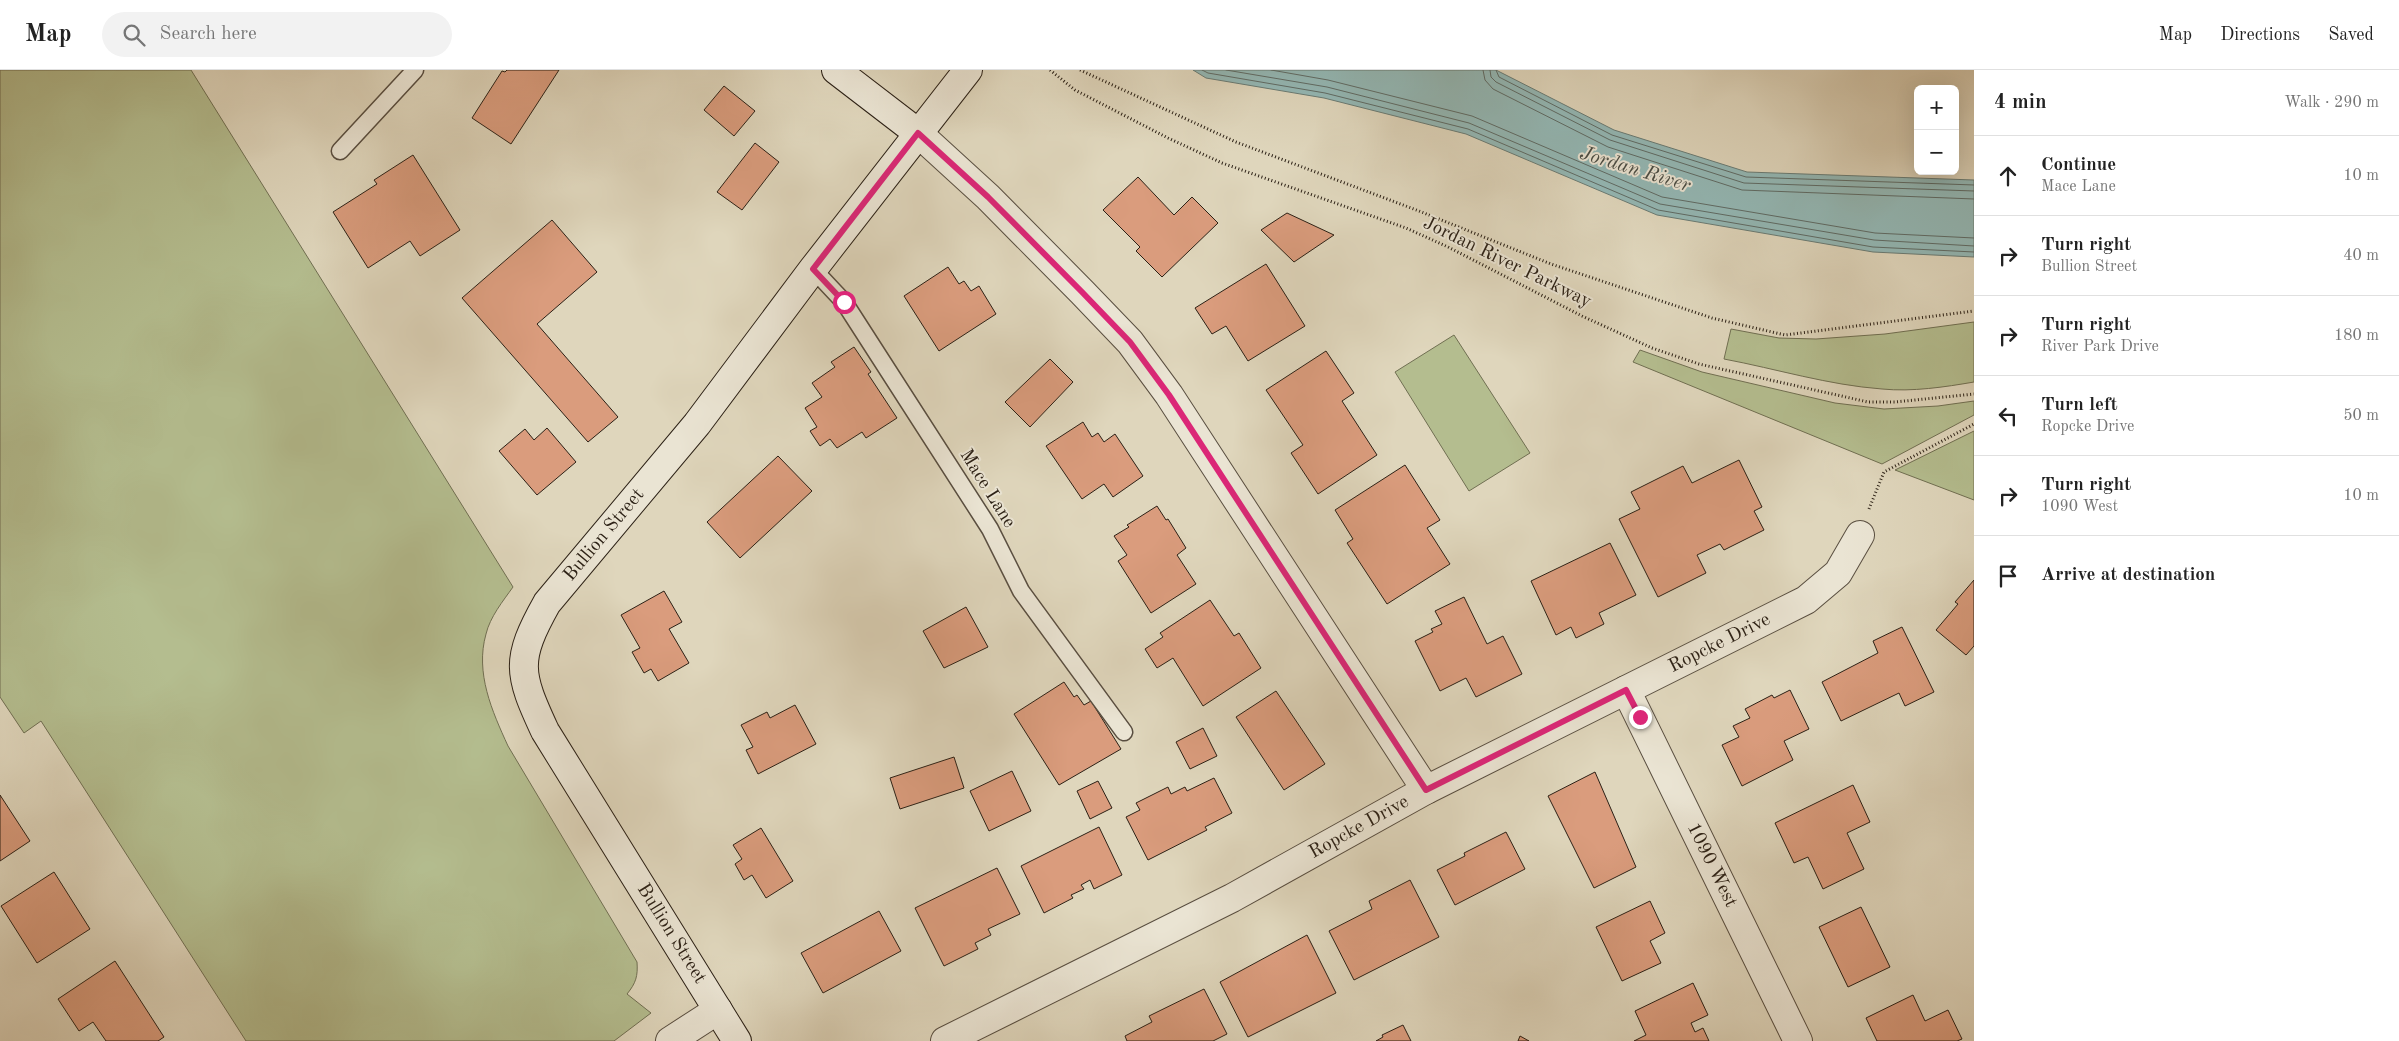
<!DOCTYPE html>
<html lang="en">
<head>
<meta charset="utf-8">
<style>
  :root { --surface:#fff; --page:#f2f2f2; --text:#222; --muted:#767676; --line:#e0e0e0 }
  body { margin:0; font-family:"Old Standard TT",serif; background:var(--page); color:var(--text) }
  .controls { position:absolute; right:15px; top:15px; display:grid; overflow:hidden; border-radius:8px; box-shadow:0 5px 20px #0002 }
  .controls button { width:45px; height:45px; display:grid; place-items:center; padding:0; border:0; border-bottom:1px solid var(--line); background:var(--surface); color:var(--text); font:25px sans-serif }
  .stop { position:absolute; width:15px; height:15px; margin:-11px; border:4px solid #db2777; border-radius:50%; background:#fff }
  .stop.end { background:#db2777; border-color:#fff; box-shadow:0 1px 5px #0008 }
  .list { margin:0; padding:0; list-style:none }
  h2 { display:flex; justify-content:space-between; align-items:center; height:65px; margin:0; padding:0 20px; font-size:21px }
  h2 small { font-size:16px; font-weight:400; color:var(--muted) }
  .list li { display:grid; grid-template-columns:32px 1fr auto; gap:15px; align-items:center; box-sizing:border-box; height:80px; padding:0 20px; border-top:1px solid var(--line) }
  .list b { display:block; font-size:19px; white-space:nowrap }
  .list p { margin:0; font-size:16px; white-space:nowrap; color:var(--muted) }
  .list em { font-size:16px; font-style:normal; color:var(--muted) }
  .icon { flex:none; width:28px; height:28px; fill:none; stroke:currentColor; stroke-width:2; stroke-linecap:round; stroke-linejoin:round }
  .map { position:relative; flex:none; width:1974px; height:971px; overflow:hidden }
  header { display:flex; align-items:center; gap:30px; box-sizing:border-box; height:70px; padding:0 25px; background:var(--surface); border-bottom:1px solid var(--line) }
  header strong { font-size:24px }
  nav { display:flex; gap:28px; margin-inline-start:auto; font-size:18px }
  .search { width:350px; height:45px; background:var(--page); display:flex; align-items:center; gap:12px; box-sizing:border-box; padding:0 18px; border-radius:28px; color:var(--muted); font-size:19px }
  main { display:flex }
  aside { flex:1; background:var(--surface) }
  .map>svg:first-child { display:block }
  .green { fill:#b4bd8f; stroke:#706f52 }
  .water { fill:#94b8b5; stroke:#6a7c75 }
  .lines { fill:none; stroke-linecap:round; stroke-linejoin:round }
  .shore { stroke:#606c66; stroke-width:1 }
  .building { fill:#da9c7d; stroke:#2c2116 }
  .lane-casing { stroke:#594e40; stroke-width:19 }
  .street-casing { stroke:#594e40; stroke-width:30 }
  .secondary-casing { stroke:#2c2116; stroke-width:30 }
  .path { stroke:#2c2116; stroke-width:3; stroke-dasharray:1 2.5; stroke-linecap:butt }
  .lane { stroke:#eae4d3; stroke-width:16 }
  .street { stroke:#eae4d3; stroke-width:28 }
  .secondary { stroke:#eae4d3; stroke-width:28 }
  .route { stroke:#db2777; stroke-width:6 }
  .labels { text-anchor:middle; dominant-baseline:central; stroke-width:4; stroke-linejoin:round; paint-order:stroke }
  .street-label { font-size:19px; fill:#2c2116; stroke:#eae4d3 }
  .water-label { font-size:20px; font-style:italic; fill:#4b4e46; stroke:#eae4d3 }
</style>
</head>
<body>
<header>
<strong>Map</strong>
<div class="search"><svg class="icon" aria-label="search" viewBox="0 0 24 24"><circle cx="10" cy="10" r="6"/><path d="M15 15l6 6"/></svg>Search here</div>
<nav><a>Map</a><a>Directions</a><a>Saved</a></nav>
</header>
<main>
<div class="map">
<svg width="1974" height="971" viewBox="0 0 1974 971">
  <rect width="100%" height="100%" fill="#dfd6bc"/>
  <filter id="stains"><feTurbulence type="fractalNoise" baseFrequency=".004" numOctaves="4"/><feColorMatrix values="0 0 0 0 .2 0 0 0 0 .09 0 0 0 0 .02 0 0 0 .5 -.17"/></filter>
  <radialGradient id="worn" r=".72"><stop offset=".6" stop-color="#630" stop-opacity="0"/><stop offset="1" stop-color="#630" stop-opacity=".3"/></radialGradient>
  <g class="green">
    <path d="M0,0H191L513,517C503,531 490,547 486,564C475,603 492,641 508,676L637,892C638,906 636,913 627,924L651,943L614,971H246L41,651L24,663L0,627Z"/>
    <path d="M1974,252V312C1945,317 1912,322 1882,319C1828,315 1777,299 1724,289L1731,259L1779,268L1816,269L1885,264Z"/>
    <polygon points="1454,265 1530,383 1469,421 1395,302"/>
    <polygon points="1640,280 1702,302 1835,333 1884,339 1938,336 1974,331 1974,345 1882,394 1633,292"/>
    <polygon points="1974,361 1974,430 1895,400"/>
  </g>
  <polygon class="water" points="1193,0 1496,0 1614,60 1747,102 1974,110 1974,187 1873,182 1657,145 1466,64 1324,28 1206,8"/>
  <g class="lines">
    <g class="shore">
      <polyline points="1202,0 1208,3 1325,23 1468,59 1658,140 1873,177 1974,182"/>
      <polyline points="1226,0 1327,17 1469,53 1660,134 1874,170 1974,176"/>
      <polyline points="1271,0 1328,10 1472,46 1662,127 1875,163 1974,168"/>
      <polyline points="1483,0 1485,10 1493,19 1608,77 1742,120 1974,129"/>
      <polyline points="1490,0 1491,7 1496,12 1610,70 1744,113 1974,121"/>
      <polyline points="1496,0 1499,7 1612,65 1746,107 1974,115"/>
    </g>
  </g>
  <g class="building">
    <polygon points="507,0 559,0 511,74 472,48 502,1 505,2"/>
    <polygon points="724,16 755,41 734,66 704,40"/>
    <polygon points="755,73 779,92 742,140 717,122"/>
    <polygon points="413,85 460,160 420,186 410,171 368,198 333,142 377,114 374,110"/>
    <polygon points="1138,107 1174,145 1192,127 1218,153 1162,207 1136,181 1140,177 1103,140"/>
    <polygon points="1287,143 1334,165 1294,192 1261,160"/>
    <polygon points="552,150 597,202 537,254 618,347 588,372 462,228"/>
    <polygon points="1266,194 1305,256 1248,291 1226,256 1212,264 1195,238"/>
    <polygon points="948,197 959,214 964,211 971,221 979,216 996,244 939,281 904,226"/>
    <polygon points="854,277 871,302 868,304 897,348 866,368 862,362 837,378 830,369 820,376 810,361 817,357 805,338 822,327 812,313 835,297 831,292"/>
    <polygon points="1326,281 1354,323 1342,331 1377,385 1318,424 1291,383 1303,375 1266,320"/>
    <polygon points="1050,289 1073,312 1030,357 1005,332"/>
    <polygon points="1083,352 1092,367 1098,363 1104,372 1115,364 1143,406 1113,427 1104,414 1082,429 1046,376"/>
    <polygon points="547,358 576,392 537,425 499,381 525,359 534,370"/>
    <polygon points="778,386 812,421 740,488 707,452"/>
    <polygon points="1739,390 1762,437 1754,441 1764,460 1724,480 1720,474 1697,485 1706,503 1658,527 1619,449 1640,439 1631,422 1683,396 1692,413"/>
    <polygon points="1405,395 1440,450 1427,458 1450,494 1387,534 1347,473 1353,469 1335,440"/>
    <polygon points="1157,436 1166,450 1168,449 1186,478 1177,485 1196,514 1151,543 1118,491 1127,485 1114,466 1129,457 1127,455"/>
    <polygon points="1610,473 1636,525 1599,543 1604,554 1576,568 1571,557 1556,565 1531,511"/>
    <polygon points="1974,510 1974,576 1966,585 1936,560 1958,534 1955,532"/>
    <polygon points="664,521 682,552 669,559 689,593 658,611 651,599 644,603 632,582 640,578 621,545"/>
    <polygon points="1464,527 1487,574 1503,566 1522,604 1476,627 1466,608 1440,621 1415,571 1433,562 1431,559 1442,554 1435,541"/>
    <polygon points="1210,530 1234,566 1239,563 1261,598 1203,636 1173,588 1157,598 1145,579 1163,567 1160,563"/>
    <polygon points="966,537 988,577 944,598 923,561"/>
    <polygon points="1902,557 1934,622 1905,636 1899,623 1841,651 1822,612 1878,583 1873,571"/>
    <polygon points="1064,612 1074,627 1077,625 1084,635 1091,631 1121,679 1059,715 1014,644"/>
    <polygon points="1790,620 1809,659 1784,671 1793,690 1742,716 1722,675 1739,667 1733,656 1750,648 1745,639 1772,625 1774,628"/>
    <polygon points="1276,621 1325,694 1284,720 1236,647"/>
    <polygon points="795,635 816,674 758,704 746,680 753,677 741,655 767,642 770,648"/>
    <polygon points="1203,658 1217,686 1190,699 1176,672"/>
    <polygon points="954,687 964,718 900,739 890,708"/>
    <polygon points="1012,701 1031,741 989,761 970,721"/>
    <polygon points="1595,702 1636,797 1594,818 1548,726"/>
    <polygon points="1214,708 1232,743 1205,757 1207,760 1148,790 1126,747 1140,740 1136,733 1168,717 1171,724 1185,717 1187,721"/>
    <polygon points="1098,711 1112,738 1090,749 1077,721"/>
    <polygon points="1853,715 1870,752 1847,763 1864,799 1823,819 1808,787 1794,793 1775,753"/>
    <polygon points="0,725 30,771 0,791"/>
    <polygon points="1099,757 1122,805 1094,819 1090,810 1081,815 1084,819 1071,825 1073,828 1044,843 1021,796"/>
    <polygon points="761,758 793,811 766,828 752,805 744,810 735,794 742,789 733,775"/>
    <polygon points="1506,762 1525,799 1455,835 1437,800 1465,786 1464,783"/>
    <polygon points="997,798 1020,844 988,859 991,865 975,873 978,879 944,896 915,838"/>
    <polygon points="54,802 90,859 37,893 1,836"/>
    <polygon points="1410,810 1439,867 1354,910 1329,861 1372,839 1369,831"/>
    <polygon points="1650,831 1665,863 1650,871 1661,893 1622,911 1596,857"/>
    <polygon points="1861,837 1890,897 1848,917 1819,857"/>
    <polygon points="879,841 901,881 823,923 801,883"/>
    <polygon points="1307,865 1336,923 1248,967 1220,912"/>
    <polygon points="115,891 164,967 158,971 106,971 93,952 79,961 58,929"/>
    <polygon points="1693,913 1708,945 1691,953 1695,962 1703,958 1709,971 1634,971 1646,965 1635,941"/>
    <polygon points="1204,919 1227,964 1213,971 1127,971 1125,966 1152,952 1149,946"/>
    <polygon points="1913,925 1925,951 1948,940 1962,969 1957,971 1877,971 1866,948"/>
    <polygon points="1403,955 1411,971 1376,971 1383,967 1382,965"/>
    <polygon points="1520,966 1529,971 1518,971"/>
  </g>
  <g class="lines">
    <defs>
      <g id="lane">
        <polyline points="340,81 415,0"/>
        <polyline points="813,199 844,232 990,459 1021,521 1124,662"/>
      </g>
      <g id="street">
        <polyline points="918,63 988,127 1082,222 1130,272 1169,325 1426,720"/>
        <path id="s1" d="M1626,620L1798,971"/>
        <polyline points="670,971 718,940"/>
        <path id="s2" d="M945,971L1232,828L1426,720L1806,530L1838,503L1860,465"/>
      </g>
      <g id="secondary">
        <polyline points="836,0 918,63"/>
        <path id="s3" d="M737,971L545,661C518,603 515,590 547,533L697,354L813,199L968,0"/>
      </g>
    </defs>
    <use href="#lane" class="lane-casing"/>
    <use href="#street" class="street-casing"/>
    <use href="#secondary" class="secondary-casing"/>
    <g class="path">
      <polyline points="1050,0 1075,20 1168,68 1222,93 1406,158 1448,177 1582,246 1652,278 1699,294 1868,332 1895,332 1974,324"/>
      <polyline points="1080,0 1236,72 1419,141 1551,194 1712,248 1785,265 1974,241"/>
      <polyline points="1869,439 1884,402 1974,354"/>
    </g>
    <use href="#lane" class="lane"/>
    <use href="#street" class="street"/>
    <use href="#secondary" class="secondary"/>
  </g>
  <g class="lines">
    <polyline class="route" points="844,232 813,199 918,63 988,127 1082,222 1130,272 1169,325 1426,720 1626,620 1640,647"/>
  </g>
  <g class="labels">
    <g class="street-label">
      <text transform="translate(1507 193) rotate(26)">Jordan River Parkway</text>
      <text transform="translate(987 419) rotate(58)">Mace Lane</text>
      <text stroke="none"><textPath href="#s3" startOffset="590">Bullion Street</textPath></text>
      <text stroke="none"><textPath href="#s2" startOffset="871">Ropcke Drive</textPath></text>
      <text stroke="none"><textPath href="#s2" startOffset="466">Ropcke Drive</textPath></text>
      <text stroke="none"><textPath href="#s1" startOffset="195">1090 West</textPath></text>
      <text transform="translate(671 864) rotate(58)">Bullion Street</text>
    </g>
    <g class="water-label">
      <text transform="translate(1635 100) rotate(17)">Jordan River</text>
    </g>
  </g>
  <rect width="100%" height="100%" filter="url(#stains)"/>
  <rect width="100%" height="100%" fill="url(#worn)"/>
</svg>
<div class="controls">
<button>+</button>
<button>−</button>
</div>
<div class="stop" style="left:844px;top:232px"></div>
<div class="stop end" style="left:1640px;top:647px"></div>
</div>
<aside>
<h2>4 min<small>Walk · 290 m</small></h2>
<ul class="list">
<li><svg class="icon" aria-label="ahead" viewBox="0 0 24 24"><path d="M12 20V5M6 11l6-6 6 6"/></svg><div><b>Continue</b><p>Mace Lane</p></div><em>10 m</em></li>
<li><svg class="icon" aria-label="right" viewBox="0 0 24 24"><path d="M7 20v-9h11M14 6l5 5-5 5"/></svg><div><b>Turn right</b><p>Bullion Street</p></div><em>40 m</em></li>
<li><svg class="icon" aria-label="right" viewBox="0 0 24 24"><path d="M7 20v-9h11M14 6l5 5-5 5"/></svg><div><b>Turn right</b><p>River Park Drive</p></div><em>180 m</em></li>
<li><svg class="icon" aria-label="left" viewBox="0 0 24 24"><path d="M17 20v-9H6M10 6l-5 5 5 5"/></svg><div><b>Turn left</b><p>Ropcke Drive</p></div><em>50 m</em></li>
<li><svg class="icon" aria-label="right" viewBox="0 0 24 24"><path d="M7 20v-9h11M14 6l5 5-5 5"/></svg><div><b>Turn right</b><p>1090 West</p></div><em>10 m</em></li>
<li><svg class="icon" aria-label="arrive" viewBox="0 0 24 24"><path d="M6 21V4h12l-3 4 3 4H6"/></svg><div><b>Arrive at destination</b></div></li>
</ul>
</aside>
</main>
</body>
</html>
